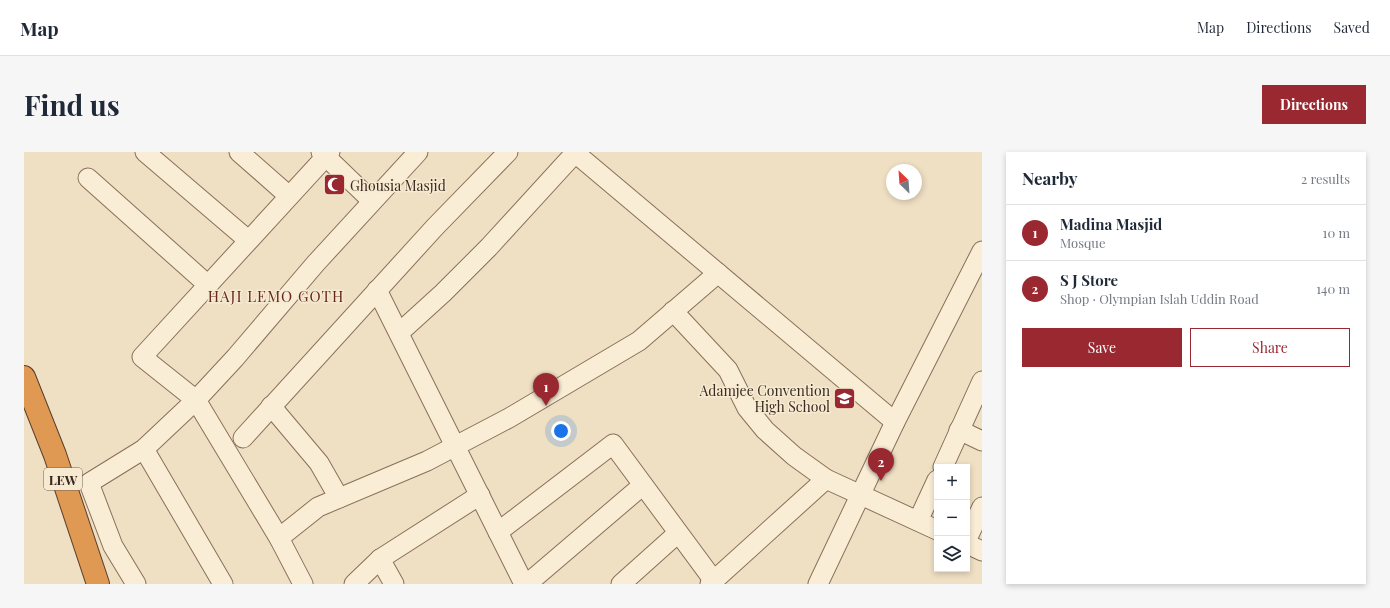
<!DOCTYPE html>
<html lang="en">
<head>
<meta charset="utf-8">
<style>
  :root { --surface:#fff; --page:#f6f6f7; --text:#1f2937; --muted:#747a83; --line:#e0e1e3; --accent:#992830 }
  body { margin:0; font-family:"Playfair Display",serif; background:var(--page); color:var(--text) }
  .controls { position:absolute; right:12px; bottom:12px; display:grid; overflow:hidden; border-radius:0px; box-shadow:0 2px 6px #0003 }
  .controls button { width:36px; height:36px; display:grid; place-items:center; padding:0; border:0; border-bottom:1px solid var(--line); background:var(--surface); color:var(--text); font:20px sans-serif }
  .compass { position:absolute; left:862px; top:12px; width:36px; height:36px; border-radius:50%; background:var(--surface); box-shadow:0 2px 6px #0003; rotate:335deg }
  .you { position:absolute; left:537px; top:279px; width:14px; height:14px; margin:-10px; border:3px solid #fff; border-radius:50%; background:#1a73e8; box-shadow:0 0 0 6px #1a73e833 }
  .badge { display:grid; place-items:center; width:26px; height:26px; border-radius:50%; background:var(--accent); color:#fff; font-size:13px; font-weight:700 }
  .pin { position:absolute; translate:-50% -33px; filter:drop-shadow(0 1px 2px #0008) }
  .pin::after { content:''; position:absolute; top:21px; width:14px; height:12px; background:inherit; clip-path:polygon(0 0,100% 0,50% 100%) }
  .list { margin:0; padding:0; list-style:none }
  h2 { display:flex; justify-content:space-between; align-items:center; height:52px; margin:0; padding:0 16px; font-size:17px }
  h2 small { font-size:13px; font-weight:400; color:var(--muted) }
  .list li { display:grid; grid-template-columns:26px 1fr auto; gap:12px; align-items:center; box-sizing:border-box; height:56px; padding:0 16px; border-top:1px solid var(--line) }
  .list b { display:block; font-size:15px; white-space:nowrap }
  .list p { margin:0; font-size:13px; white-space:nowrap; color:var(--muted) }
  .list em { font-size:13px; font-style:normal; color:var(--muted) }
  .actions { display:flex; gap:8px; padding:12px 16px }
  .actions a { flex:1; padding:9px 0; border:1px solid var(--accent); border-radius:0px; text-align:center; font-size:14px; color:var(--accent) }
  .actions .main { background:var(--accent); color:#fff }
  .icon { flex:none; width:22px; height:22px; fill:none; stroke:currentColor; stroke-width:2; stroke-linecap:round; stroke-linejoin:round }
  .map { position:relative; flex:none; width:958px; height:432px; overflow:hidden; border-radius:0px }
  header { display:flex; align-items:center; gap:24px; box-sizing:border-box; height:56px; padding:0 20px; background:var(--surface); border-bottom:1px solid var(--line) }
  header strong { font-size:19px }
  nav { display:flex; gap:22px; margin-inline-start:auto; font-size:14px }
  .intro { display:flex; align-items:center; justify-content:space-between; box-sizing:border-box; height:96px; padding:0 24px }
  h1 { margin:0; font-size:28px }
  .button { padding:10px 18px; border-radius:0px; background:var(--accent); color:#fff; font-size:14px; font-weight:700 }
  main { display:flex; gap:24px; padding:0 24px }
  aside { flex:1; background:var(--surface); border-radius:0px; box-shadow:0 2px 6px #0003 }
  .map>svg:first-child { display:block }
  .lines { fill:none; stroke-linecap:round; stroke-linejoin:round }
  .minor-casing { stroke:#897059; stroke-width:21 }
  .highway-casing { stroke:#573e2d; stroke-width:24 }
  .minor { stroke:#f9edd6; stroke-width:19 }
  .highway { stroke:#e09952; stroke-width:22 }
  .labels { text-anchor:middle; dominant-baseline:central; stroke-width:3; stroke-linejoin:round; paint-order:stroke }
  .shield { fill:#f6ead2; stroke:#726354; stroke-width:1 }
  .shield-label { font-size:13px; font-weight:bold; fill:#39291e }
  .poi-label { font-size:14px; fill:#39291e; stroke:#f6ead2; text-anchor:start }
  .neighbourhood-label { font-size:15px; letter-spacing:1px; fill:#66271c; stroke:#f6ead2 }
</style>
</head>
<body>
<header>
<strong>Map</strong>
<nav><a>Map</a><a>Directions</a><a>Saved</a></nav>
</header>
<div class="intro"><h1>Find us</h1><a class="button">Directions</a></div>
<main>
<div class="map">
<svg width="958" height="432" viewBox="0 0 958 432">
  <rect width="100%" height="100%" fill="#efdfc3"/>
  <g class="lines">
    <defs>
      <g id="minor">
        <polyline points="121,0 224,88"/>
        <polyline points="215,0 265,44"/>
        <polyline points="297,0 348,49"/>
        <polyline points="550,0 871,270"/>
        <polyline points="64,26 184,133"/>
        <polyline points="353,138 500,432"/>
        <polyline points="649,159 704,218 723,256 741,278 770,304 802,327"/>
        <polyline points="375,181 419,141 465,95 551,1"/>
        <polyline points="247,254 295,311 315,346"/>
        <polyline points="935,278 958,289"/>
        <polyline points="219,286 411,75 484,0"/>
        <polyline points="120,297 199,432"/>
        <polyline points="919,315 958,229"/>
        <polyline points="894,369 913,328"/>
        <polyline points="474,380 589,292 690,429"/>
        <polyline points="255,386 294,355 403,309 485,266 615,189 694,121"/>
        <polyline points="943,387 958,355"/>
        <polyline points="943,392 958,399"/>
        <polyline points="356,407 370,432"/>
        <polyline points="112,432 89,394 65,331 120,297 172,248 211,206 292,111 394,0"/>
        <polyline points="279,432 255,386 172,248 118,205 306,0"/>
        <polyline points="330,432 356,407 456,343"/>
        <polyline points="503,432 619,333"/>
        <polyline points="597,432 654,381"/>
        <polyline points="686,432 802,327 913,378"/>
        <polyline points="794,432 871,270 958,99"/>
      </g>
      <polyline id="highway" points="0,225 31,303 74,432"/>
    </defs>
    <use href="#minor" class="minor-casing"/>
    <use href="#highway" class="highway-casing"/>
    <use href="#minor" class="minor"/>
    <use href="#highway" class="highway"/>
  </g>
  <defs>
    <symbol id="mosque-square" viewBox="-11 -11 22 22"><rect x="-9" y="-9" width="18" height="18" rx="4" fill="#992830" stroke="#f6ead2"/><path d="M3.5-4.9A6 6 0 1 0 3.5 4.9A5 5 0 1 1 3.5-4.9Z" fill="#fff"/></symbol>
    <symbol id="school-square" viewBox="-11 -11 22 22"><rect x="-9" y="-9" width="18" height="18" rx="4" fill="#992830" stroke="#f6ead2"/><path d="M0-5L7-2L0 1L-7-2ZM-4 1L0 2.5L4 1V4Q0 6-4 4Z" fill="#fff"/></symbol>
  </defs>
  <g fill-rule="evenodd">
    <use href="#mosque-square" x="298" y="20" width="25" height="25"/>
    <use href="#school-square" x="808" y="234" width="25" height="25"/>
  </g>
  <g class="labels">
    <rect class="shield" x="20" y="316" width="38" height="22" rx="3"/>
    <g class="shield-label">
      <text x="39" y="327">LEW</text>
    </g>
    <g class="poi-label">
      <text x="326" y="33">Ghousia Masjid</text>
      <text x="806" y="238" text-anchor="end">Adamjee Convention<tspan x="806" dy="16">High School</tspan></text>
    </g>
    <g class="neighbourhood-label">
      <text x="252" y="144">HAJI LEMO GOTH</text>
    </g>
  </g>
</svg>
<div class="controls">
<button>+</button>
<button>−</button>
<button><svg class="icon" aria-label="layers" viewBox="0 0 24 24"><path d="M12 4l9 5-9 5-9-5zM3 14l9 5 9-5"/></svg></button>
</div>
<svg class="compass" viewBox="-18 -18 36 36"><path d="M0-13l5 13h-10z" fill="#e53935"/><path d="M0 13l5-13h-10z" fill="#747a83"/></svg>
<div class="you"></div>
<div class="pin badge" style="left:522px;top:254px">1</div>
<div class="pin badge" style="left:857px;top:329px">2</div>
</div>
<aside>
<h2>Nearby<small>2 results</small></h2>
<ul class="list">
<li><span class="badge">1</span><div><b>Madina Masjid</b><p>Mosque</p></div><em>10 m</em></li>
<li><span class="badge">2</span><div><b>S J Store</b><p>Shop · Olympian Islah Uddin Road</p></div><em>140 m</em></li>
</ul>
<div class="actions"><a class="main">Save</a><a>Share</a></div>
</aside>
</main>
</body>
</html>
